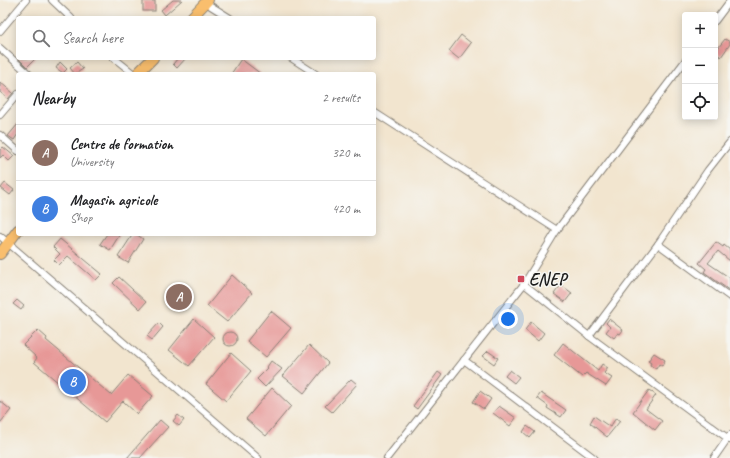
<!DOCTYPE html>
<html lang="en">
<head>
<meta charset="utf-8">
<style>
  :root { --surface:#fff; --page:#f2f2f2; --text:#202124; --muted:#757577; --line:#e0e0e0; --accent:#ea580c }
  body { margin:0; font-family:Caveat,sans-serif; background:var(--page); color:var(--text) }
  .controls { position:absolute; right:12px; top:12px; display:grid; overflow:hidden; border-radius:4px; box-shadow:0 2px 10px #0003 }
  .controls button { width:36px; height:36px; display:grid; place-items:center; padding:0; border:0; border-bottom:1px solid var(--line); background:var(--surface); color:var(--text); font:20px sans-serif }
  .you { position:absolute; left:508px; top:319px; width:14px; height:14px; margin:-10px; border:3px solid #fff; border-radius:50%; background:#1a73e8; box-shadow:0 0 0 6px #1a73e833 }
  .badge { display:grid; place-items:center; width:26px; height:26px; border-radius:50%; background:var(--accent); color:#fff; font-size:13px; font-weight:700 }
  .pin { position:absolute; translate:-50% -50%; border:2px solid #fff; box-shadow:0 1px 4px #0006 }
  .list { margin:0; padding:0; list-style:none }
  h2 { display:flex; justify-content:space-between; align-items:center; height:52px; margin:0; padding:0 16px; font-size:17px }
  h2 small { font-size:13px; font-weight:400; color:var(--muted) }
  .list li { display:grid; grid-template-columns:26px 1fr auto; gap:12px; align-items:center; box-sizing:border-box; height:56px; padding:0 16px; border-top:1px solid var(--line) }
  .list b { display:block; font-size:15px; white-space:nowrap }
  .list p { margin:0; font-size:13px; white-space:nowrap; color:var(--muted) }
  .list em { font-size:13px; font-style:normal; color:var(--muted) }
  .icon { flex:none; width:22px; height:22px; fill:none; stroke:currentColor; stroke-width:2; stroke-linecap:round; stroke-linejoin:round }
  .map { position:relative; flex:none; width:730px; height:458px; overflow:hidden }
  .search { position:absolute; background:var(--surface); box-shadow:0 2px 10px #0003; left:16px; top:16px; width:360px; height:44px; display:flex; align-items:center; gap:10px; box-sizing:border-box; padding:0 14px; border-radius:4px; color:var(--muted); font-size:15px }
  .panel { position:absolute; background:var(--surface); box-shadow:0 2px 10px #0003; left:16px; top:72px; width:360px; height:164px; border-radius:4px }
  .map>svg:first-child { display:block }
  .building { fill:#e79897 }
  .lines { fill:none; stroke-linecap:round; stroke-linejoin:round }
  .minor-casing { stroke:#878076; stroke-width:8 }
  .primary-casing { stroke:#878076; stroke-width:12 }
  .minor { stroke:#fff; stroke-width:6 }
  .primary { stroke:#f9be6d; stroke-width:10 }
  .poi-dot { fill:#d1495b; stroke:#f6f6f2; stroke-width:1.5 }
  .labels { text-anchor:middle; dominant-baseline:central; stroke-width:3; stroke-linejoin:round; paint-order:stroke }
  .poi-label { font-size:17px; font-weight:bold; fill:#1c1c1c; stroke:#f6f6f2; text-anchor:start }
</style>
</head>
<body>
<div class="map">
<svg width="730" height="458" viewBox="0 0 730 458">
  <rect width="100%" height="100%" fill="#f6f6f2"/>
  <filter id="ink" filterUnits="userSpaceOnUse"><feTurbulence type="fractalNoise" baseFrequency=".025" numOctaves="2"/><feDisplacementMap in="SourceGraphic" scale="8" xChannelSelector="R" yChannelSelector="G"/><feConvolveMatrix kernelMatrix="1 2 1 2 8 2 1 2 1" color-interpolation-filters="sRGB"/></filter>
  <filter id="wash" filterUnits="userSpaceOnUse"><feTurbulence type="fractalNoise" baseFrequency=".012" numOctaves="4" result="noise"/><feDisplacementMap in="SourceGraphic" scale="16" xChannelSelector="R" yChannelSelector="G"/><feGaussianBlur stdDeviation="0.9" result="paint"/><feColorMatrix in="noise" values="0 0 0 0 0 0 0 0 0 0 0 0 0 0 0 0 0 1.4 0 .05"/><feComposite in="paint" operator="in"/></filter>
  <g filter="url(#wash)">
    <rect width="100%" height="100%" fill="#f2e5cf"/>
    <g id="blocks">
      <g class="building">
        <polygon points="173,0 182,0 165,15 161,10"/>
        <rect x="143" y="1" width="12" height="10"/>
        <polygon points="461,35 471,43 459,59 449,51"/>
        <polygon points="725,39 730,42 730,44 721,57 715,52"/>
        <polygon points="18,58 36,58 27,67"/>
        <polygon points="178,58 186,58 177,68 173,64"/>
        <polygon points="241,59 261,74 231,74"/>
        <polygon points="60,62 67,69 63,73 56,68"/>
        <polygon points="77,62 83,69 75,74 70,68"/>
        <polygon points="0,82 13,93 8,99 0,92"/>
        <polygon points="18,124 18,134 14,140 8,136"/>
        <polygon points="3,147 14,156 9,161 3,155 0,158 0,150"/>
        <polygon points="5,183 14,190 10,195 1,188"/>
        <polygon points="107,234 120,234 110,250 100,244"/>
        <polygon points="133,234 136,234 143,239 128,263 118,257"/>
        <polygon points="60,239 102,274 96,280 68,256 59,265 54,260 60,254 53,247"/>
        <polygon points="716,242 723,247 724,245 730,250 730,261 718,251 708,263 730,278 730,291 704,272 706,269 699,263"/>
        <polygon points="232,275 252,293 227,322 207,306"/>
        <polygon points="119,277 146,302 140,309 113,283"/>
        <polygon points="561,285 572,293 565,302 554,294"/>
        <polygon points="17,300 24,306 21,310 13,304"/>
        <polygon points="271,311 291,328 266,357 247,341"/>
        <polygon points="194,319 214,337 189,366 169,350"/>
        <polygon points="609,319 623,330 620,334 618,333 614,338 606,332 610,327 606,323"/>
        <polygon points="531,322 544,333 538,341 525,330"/>
        <polygon points="159,323 163,327 152,340 147,336"/>
        <polygon points="38,330 47,338 46,340 111,395 128,375 153,396 137,414 123,401 105,422 34,362 37,358 23,345"/>
        <circle cx="230" cy="339" r="7"/>
        <polygon points="563,343 598,371 602,364 608,368 604,373 612,378 606,386 586,373 582,377 554,355"/>
        <polygon points="309,345 328,363 304,393 283,376"/>
        <polygon points="488,351 498,358 494,364 483,356"/>
        <polygon points="231,353 251,371 226,401 206,384"/>
        <polygon points="654,353 665,360 662,366 659,364 656,369 650,365 651,363 648,361"/>
        <polygon points="271,361 282,369 265,387 257,379 268,368 267,367"/>
        <polygon points="510,370 519,377 514,383 505,376"/>
        <polygon points="438,372 442,375 417,409 413,406"/>
        <polygon points="351,379 357,384 332,412 325,406"/>
        <polygon points="272,388 291,406 266,436 246,419"/>
        <polygon points="649,390 656,395 646,409 662,421 655,430 633,412"/>
        <polygon points="480,391 491,399 484,409 473,402"/>
        <polygon points="541,393 566,410 561,417 547,408 548,406 537,398"/>
        <polygon points="0,401 11,410 0,423"/>
        <polygon points="499,406 516,418 510,426 493,413"/>
        <polygon points="178,415 184,420 179,426 173,421"/>
        <polygon points="594,416 610,427 616,418 620,421 607,437 590,423"/>
        <polygon points="160,420 168,427 140,458 127,458"/>
        <polygon points="527,426 535,432 530,438 523,432"/>
      </g>
    </g>
  </g>
  <g filter="url(#ink)">
    <use href="#blocks" fill-opacity="0" stroke="#878076" stroke-width="1"/>
    <g class="lines">
      <defs>
        <g id="minor">
          <polyline points="52,0 71,18"/>
          <polyline points="206,3 230,18"/>
          <polyline points="715,21 730,1"/>
          <polyline points="0,31 26,0"/>
          <polyline points="0,48 29,74"/>
          <polyline points="114,58 134,74"/>
          <polyline points="291,58 316,74"/>
          <polyline points="374,112 557,230"/>
          <polyline points="0,115 18,94"/>
          <polyline points="0,135 18,151"/>
          <polyline points="0,236 258,458"/>
          <polyline points="658,244 730,297"/>
          <polyline points="524,284 589,336 730,440"/>
          <polyline points="589,336 658,244 708,170 730,142"/>
          <polyline points="464,360 594,458"/>
          <polyline points="387,458 524,284 557,230 685,61"/>
          <polyline points="714,458 730,435"/>
        </g>
        <g id="primary">
          <polyline points="191,18 208,0"/>
          <polyline points="137,74 153,58"/>
          <polyline points="0,254 18,230"/>
        </g>
      </defs>
      <use href="#minor" class="minor-casing"/>
      <use href="#primary" class="primary-casing"/>
      <use href="#minor" class="minor"/>
      <use href="#primary" class="primary"/>
    </g>
  </g>
  <rect class="poi-dot" x="517" y="275" width="8" height="8" rx="2"/>
  <g class="labels">
    <g class="poi-label">
      <text x="529" y="279">ENEP</text>
    </g>
  </g>
</svg>
<div class="controls">
<button>+</button>
<button>−</button>
<button><svg class="icon" aria-label="locate" viewBox="0 0 24 24"><circle cx="12" cy="12" r="6"/><path d="M12 2v4M12 18v4M2 12h4M18 12h4"/></svg></button>
</div>
<div class="you"></div>
<div class="pin badge" style="left:179px;top:297px;background:#8d6e63">A</div>
<div class="pin badge" style="left:73px;top:382px;background:#3f7fe0">B</div>
<div class="search"><svg class="icon" aria-label="search" viewBox="0 0 24 24"><circle cx="10" cy="10" r="6"/><path d="M15 15l6 6"/></svg>Search here</div>
<section class="panel">
<h2>Nearby<small>2 results</small></h2>
<ul class="list">
<li><span class="badge" style="background:#8d6e63">A</span><div><b>Centre de formation</b><p>University</p></div><em>320 m</em></li>
<li><span class="badge" style="background:#3f7fe0">B</span><div><b>Magasin agricole</b><p>Shop</p></div><em>420 m</em></li>
</ul>
</section>
</div>
</body>
</html>
